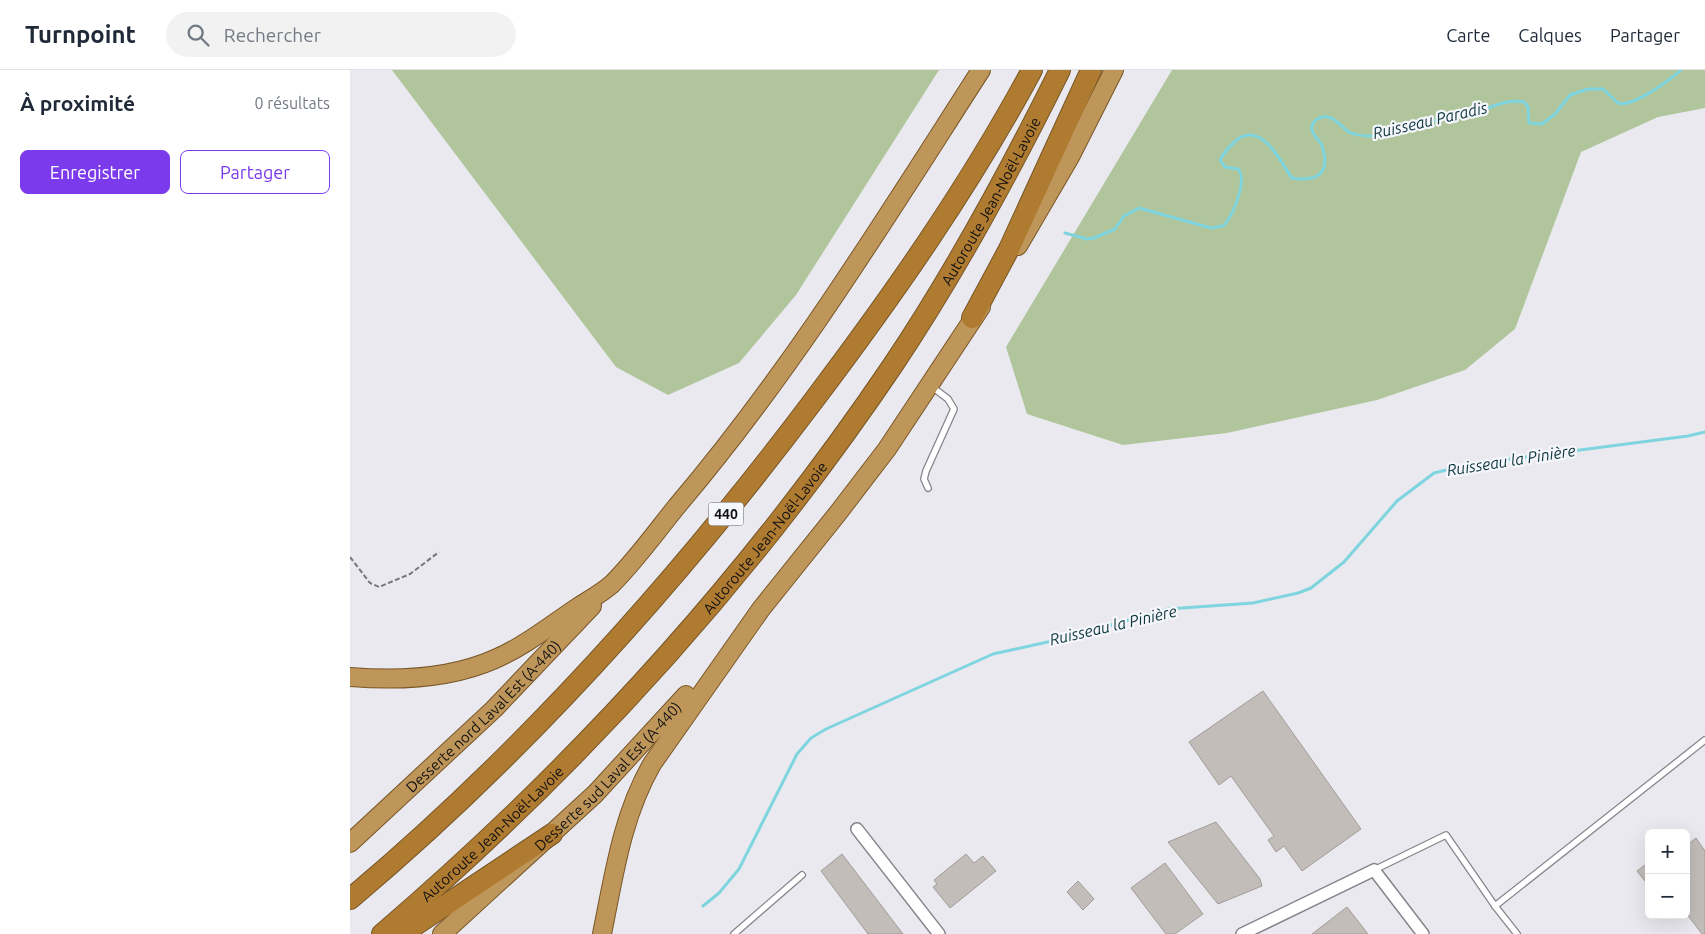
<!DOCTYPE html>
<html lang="fr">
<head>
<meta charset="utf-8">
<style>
  :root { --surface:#fff; --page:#f2f2f3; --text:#1f2937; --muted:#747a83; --line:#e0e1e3; --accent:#7c3aed }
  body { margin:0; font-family:Ubuntu,sans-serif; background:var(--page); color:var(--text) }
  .controls { position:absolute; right:15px; bottom:15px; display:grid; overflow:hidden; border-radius:8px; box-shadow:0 5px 20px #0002 }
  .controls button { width:45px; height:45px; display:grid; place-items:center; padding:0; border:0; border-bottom:1px solid var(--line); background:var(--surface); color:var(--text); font:25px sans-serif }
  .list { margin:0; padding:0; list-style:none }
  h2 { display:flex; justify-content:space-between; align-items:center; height:65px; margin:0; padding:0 20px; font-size:21px }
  h2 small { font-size:16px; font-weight:400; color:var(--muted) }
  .actions { display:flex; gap:10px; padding:15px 20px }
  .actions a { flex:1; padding:11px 0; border:1px solid var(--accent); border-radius:8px; text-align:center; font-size:18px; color:var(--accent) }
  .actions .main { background:var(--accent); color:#fff }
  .icon { flex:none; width:28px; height:28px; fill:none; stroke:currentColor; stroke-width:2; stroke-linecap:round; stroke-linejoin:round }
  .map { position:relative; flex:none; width:1355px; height:864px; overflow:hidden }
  header { display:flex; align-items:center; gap:30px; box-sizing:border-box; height:70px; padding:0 25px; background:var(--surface); border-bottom:1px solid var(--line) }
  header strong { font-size:24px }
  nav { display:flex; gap:28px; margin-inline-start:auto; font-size:18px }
  .search { width:350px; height:45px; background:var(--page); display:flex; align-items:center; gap:12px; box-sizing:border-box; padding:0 18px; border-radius:28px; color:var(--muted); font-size:19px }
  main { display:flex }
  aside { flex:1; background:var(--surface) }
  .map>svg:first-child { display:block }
  .green { fill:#b0c59b }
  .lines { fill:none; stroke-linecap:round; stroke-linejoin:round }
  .stream { stroke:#7fd5df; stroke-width:3 }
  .building { fill:#c2bdb9; stroke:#a19c98 }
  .service-casing { stroke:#84858b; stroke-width:8 }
  .minor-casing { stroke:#84858b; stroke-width:14 }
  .trunk-casing { stroke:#785626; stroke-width:20 }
  .motorway-casing { stroke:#785626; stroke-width:22 }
  .path { stroke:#76767a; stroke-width:2; stroke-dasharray:5 2.5; stroke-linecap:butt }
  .service { stroke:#fff; stroke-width:5.5 }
  .minor { stroke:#fff; stroke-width:11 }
  .trunk { stroke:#bf965a; stroke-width:18 }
  .motorway { stroke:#af7b31; stroke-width:20 }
  .labels { text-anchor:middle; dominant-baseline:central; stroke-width:4.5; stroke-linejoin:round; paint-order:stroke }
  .shield { fill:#f6f7fd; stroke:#565659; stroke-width:1 }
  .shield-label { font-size:14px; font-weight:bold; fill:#111113 }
  .street-label { font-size:15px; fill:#111113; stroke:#f6f7fd }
  .water-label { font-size:16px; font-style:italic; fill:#0d373c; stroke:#f6f7fd }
</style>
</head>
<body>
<header>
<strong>Turnpoint</strong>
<div class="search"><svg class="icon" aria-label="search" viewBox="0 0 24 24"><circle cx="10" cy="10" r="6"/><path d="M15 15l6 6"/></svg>Rechercher</div>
<nav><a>Carte</a><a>Calques</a><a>Partager</a></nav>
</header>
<main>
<aside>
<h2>À proximité<small>0 résultats</small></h2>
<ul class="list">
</ul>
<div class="actions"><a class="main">Enregistrer</a><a>Partager</a></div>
</aside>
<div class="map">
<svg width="1355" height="864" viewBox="0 0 1355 864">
  <rect width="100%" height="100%" fill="#e9e9ef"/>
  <g class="green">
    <polygon points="42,0 589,0 446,225 389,293 318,325 266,297"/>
    <polygon points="822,0 1355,0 1355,38 1308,47 1231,82 1165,259 1115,300 1027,330 877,363 773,375 677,344 656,277"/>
  </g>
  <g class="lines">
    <g class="stream">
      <path d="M715,163L737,169L744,168L765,159L774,146L789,138L861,158L873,156C883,146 898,110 888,99L875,97L870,90C874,82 882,74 888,69C913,52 931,93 942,108C968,112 981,103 972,76C970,70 963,66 962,60C961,54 965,50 969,48C984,42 990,58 1001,63C1008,66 1016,66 1023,66C1048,64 1070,54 1093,48C1102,46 1111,46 1119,44C1139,40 1154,28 1174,32L1178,37L1179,53L1192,54L1205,44L1220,25L1238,19H1253L1268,33C1282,38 1320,10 1331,0"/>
      <polyline points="353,836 369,823 389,799 447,684 461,668 476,659 643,584 711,569 818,539 903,533 948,523 961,518 994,492 1047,431 1084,403 1121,394 1338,366 1355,362"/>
    </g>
  </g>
  <g class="building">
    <polygon points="913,621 1011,759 952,801 934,776 926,782 918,770 924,766 881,706 869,715 839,672"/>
    <polygon points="866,752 910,809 912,816 868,834 818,772"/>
    <polygon points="1346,768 1355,781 1355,864 1352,864 1336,843 1336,788 1340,785 1336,776"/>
    <polygon points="492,784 553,864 518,864 471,801"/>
    <polygon points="616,784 624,793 633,786 646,801 600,838 583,817 587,814 584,810"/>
    <polygon points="1299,792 1299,816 1287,801"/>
    <polygon points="815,793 853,844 825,864 816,864 781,818"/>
    <polygon points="728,811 744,829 733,840 717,822"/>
    <polygon points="997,837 1018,864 962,864"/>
  </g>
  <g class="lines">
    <defs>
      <g id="service">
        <polyline points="578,418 574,409 576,401 604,339 598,329 581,316"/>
        <polyline points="1024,800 1096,765 1145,836 1355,670"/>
        <polyline points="1145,836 1167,864"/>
        <polyline points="384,864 452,805"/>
      </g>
      <g id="minor">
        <polyline points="507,759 589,864"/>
        <polyline points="892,864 1024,800 1073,864"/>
      </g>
      <g id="trunk">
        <polyline points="668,176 720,87 764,0"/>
        <path d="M0,607C49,611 100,609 145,589C175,576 201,555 228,537C239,530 252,523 262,514C286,490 306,462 327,436C442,301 535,149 631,0"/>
        <path id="s1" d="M0,773L144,639L242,536"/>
        <path id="s2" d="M92,864L245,724L336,625"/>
        <path d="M252,864C264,805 272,746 302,694L411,539L488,443L537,379L631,237"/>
      </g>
      <g id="motorway">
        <polyline points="622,248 659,179 741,0"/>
        <path d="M0,829C175,682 327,512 464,330C544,224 619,117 682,0"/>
        <path id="s3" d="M32,864C227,697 399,508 543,295C606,201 660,101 710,0"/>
        <polyline points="52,864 202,764"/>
      </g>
    </defs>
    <use href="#service" class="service-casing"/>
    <use href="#minor" class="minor-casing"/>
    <use href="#trunk" class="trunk-casing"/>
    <use href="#motorway" class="motorway-casing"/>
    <polyline class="path" points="0,487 20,513 29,517 60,504 89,482"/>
    <use href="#service" class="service"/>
    <use href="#minor" class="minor"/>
    <use href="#trunk" class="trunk"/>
    <use href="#motorway" class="motorway"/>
  </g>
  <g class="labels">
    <rect class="shield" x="358.5" y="432.5" width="35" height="23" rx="4"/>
    <g class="shield-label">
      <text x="376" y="444">440</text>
    </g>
    <g class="street-label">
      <text stroke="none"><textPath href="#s3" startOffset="958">Autoroute Jean-Noël-Lavoie</textPath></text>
      <text stroke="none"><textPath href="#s3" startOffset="552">Autoroute Jean-Noël-Lavoie</textPath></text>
      <text stroke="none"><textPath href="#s1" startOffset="184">Desserte nord Laval Est (A-440)</textPath></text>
      <text stroke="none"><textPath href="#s2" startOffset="229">Desserte sud Laval Est (A-440)</textPath></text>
      <text stroke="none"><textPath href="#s3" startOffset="149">Autoroute Jean-Noël-Lavoie</textPath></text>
    </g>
    <g class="water-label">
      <text transform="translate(1080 50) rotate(-13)">Ruisseau Paradis</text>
      <text transform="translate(1161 390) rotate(-9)">Ruisseau la Pinière</text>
      <text transform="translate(763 555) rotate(-13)">Ruisseau la Pinière</text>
    </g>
  </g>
</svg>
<div class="controls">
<button>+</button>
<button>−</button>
</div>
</div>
</main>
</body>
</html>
